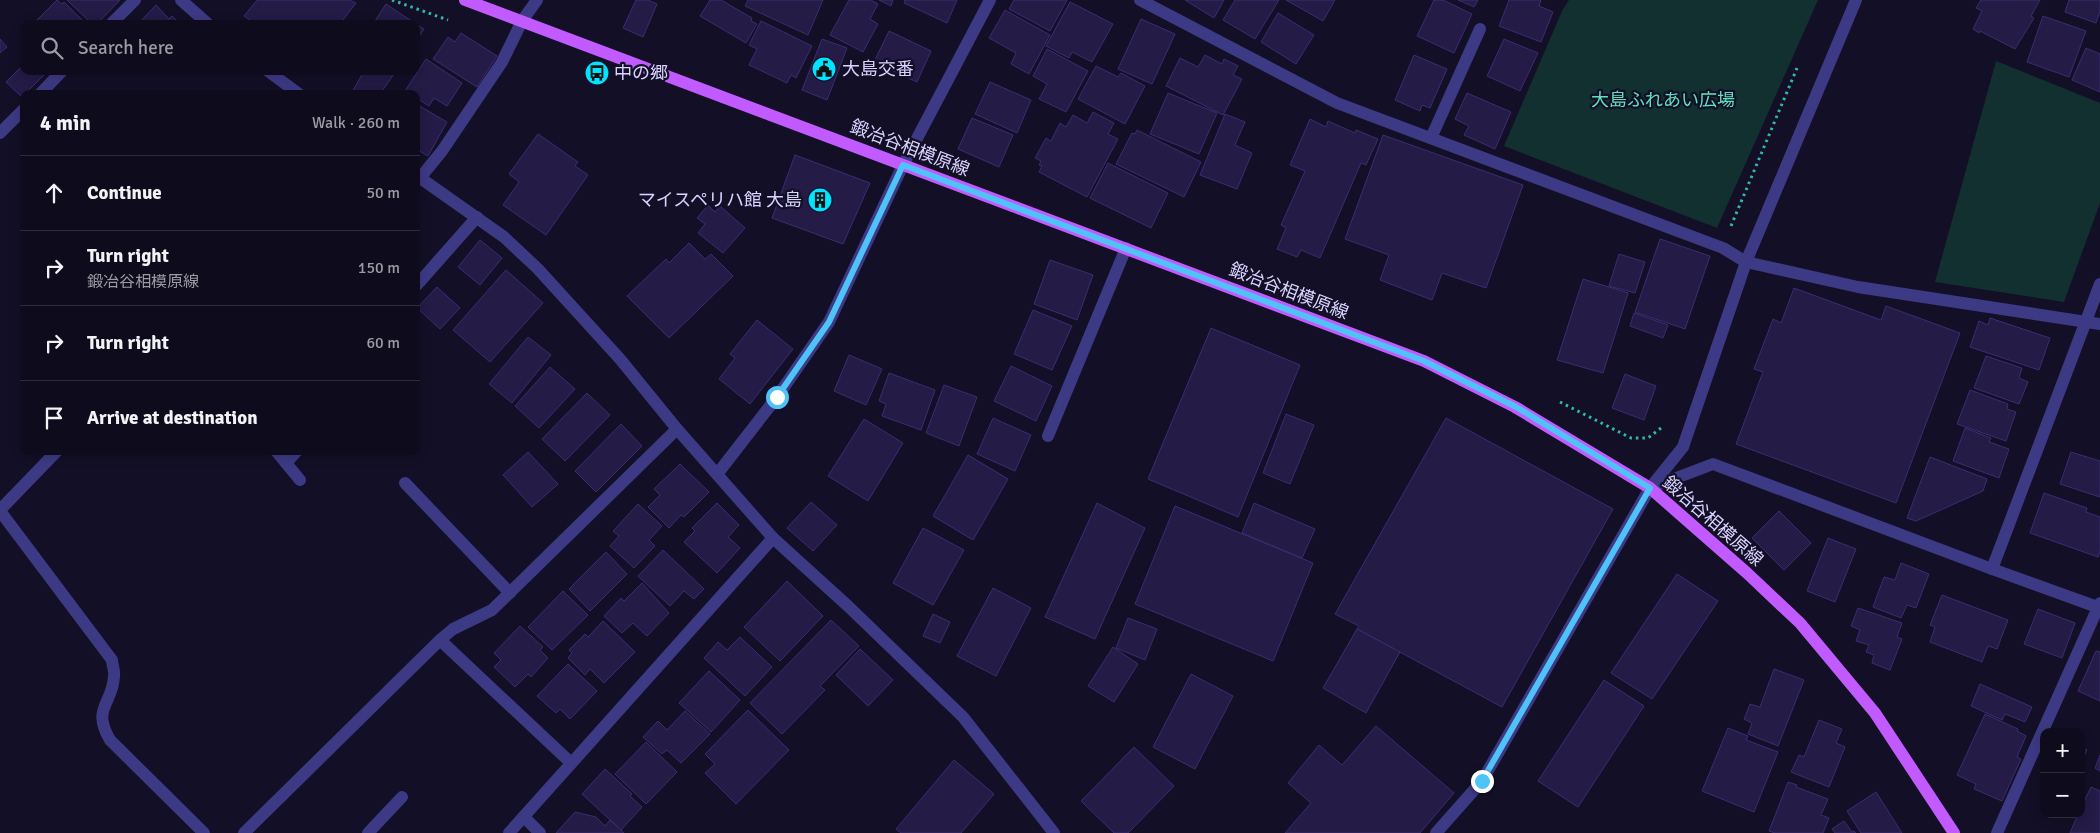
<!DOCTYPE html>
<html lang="en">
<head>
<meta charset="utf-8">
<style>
  :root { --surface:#0e0b1c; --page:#1c1929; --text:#f1f3f6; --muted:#9b9ba3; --line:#2e2b3b }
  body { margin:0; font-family:Signika,"Noto Sans JP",sans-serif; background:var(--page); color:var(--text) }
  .controls { position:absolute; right:15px; bottom:15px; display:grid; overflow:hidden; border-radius:10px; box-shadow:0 2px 12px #0003 }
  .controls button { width:45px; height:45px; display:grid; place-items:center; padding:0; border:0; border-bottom:1px solid var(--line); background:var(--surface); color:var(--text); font:25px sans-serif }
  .stop { position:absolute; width:15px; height:15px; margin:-11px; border:4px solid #4fc3f7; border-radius:50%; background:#fff }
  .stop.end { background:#4fc3f7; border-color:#fff; box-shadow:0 1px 5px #0008 }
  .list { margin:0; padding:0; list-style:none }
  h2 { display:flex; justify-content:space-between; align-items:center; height:65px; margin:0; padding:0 20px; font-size:21px }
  h2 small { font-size:16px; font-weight:400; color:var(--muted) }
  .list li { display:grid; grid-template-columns:32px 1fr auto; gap:15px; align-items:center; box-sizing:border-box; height:75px; padding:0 20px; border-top:1px solid var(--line) }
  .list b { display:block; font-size:19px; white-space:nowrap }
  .list p { margin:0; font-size:16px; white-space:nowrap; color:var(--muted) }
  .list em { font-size:16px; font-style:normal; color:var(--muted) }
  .icon { flex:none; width:28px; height:28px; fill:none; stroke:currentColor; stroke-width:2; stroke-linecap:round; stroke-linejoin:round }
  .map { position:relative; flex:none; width:2100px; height:833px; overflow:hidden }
  .search { position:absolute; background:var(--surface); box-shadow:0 2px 12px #0003; left:20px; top:20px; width:400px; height:55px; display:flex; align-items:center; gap:12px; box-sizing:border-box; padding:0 18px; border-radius:10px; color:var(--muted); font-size:19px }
  .panel { position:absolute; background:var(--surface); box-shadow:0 2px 12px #0003; left:20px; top:90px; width:400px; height:365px; border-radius:10px }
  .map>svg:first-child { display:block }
  .green { fill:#12302f }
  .building { fill:#241b47; stroke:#3b2d73 }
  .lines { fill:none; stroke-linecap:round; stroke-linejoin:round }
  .path { stroke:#2fb8b0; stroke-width:3; stroke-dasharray:2.5 4; stroke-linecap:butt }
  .service { stroke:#3d3a85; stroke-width:12 }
  .minor { stroke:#3d3a85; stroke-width:12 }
  .tertiary { stroke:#3d3a85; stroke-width:12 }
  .primary { stroke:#c25bff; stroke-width:12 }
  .route { stroke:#4fc3f7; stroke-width:6 }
  .labels { text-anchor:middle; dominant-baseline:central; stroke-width:4.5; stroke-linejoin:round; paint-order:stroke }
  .poi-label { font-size:18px; fill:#d9d4ff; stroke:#130f26; text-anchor:start }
  .park-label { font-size:18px; fill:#5fe0c0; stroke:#130f26 }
  .street-label { font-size:18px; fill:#d9d4ff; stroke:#130f26 }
</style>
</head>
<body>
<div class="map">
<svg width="2100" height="833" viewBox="0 0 2100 833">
  <rect width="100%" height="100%" fill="#130f26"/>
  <g class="green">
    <polygon points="1569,0 1818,0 1717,228 1504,146 1562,11"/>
    <polygon points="1996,61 2100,103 2100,203 2064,302 1935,282"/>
  </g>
  <g class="building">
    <polygon points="57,0 62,4 64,2 86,24 33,24"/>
    <polygon points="67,0 120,0 97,24 92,24"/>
    <polygon points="257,0 350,0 356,3 340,24 255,24 244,16"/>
    <polygon points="636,0 648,0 657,4 643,37 623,28"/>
    <polygon points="710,0 721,0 752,18 751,21 757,24 746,43 700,16"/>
    <polygon points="748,0 823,0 808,35 745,6"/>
    <polygon points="849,0 871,0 878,4 870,19 878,24 863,52 830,35"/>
    <polygon points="879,0 893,0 891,6"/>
    <polygon points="905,0 957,0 947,23 904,3"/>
    <polygon points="1014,0 1067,0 1050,31 1009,9"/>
    <polygon points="1185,0 1224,0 1214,18"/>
    <polygon points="1235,0 1279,0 1255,39 1223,20"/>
    <polygon points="1286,0 1335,0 1323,21"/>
    <polygon points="1434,0 1443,0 1472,14 1454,53 1417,36"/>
    <polygon points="1458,0 1478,0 1474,7"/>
    <polygon points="1509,0 1541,0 1539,6 1553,12 1541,42 1499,26"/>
    <polygon points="1981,0 2040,0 2031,16 2034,18 2015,49 1980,31 1979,33 1973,29 1982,11 1976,8"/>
    <polygon points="2069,0 2100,0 2100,11 2096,23 2065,12"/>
    <polygon points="1070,2 1113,24 1092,62 1072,52 1069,58 1046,46"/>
    <polygon points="386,4 416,24 373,24"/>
    <polygon points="156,5 169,19 172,16 180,24 138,24"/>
    <polygon points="1005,10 1050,35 1029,74 1011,64 1016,53 989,38"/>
    <polygon points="1278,13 1314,35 1296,64 1261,42"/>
    <polygon points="2043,16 2086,31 2069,77 2027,62"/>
    <polygon points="1141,19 1175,34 1152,84 1118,69"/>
    <polygon points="761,21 812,46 796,78 791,75 787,83 749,65 757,49 749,45"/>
    <polygon points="416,24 424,29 416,41"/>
    <polygon points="889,31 931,51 917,82 874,62"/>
    <polygon points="461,33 497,56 477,87 433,59 448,37 455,42"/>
    <polygon points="0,39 7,47 0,53"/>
    <polygon points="822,39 847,48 827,100 802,90"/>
    <polygon points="1504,39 1538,53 1520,91 1487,76"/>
    <polygon points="2086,48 2100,54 2100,92 2072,80"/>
    <polygon points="1047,49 1088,71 1066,112 1039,99 1047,84 1033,76"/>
    <polygon points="1205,55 1222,64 1224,59 1238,66 1233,75 1242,79 1223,115 1166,86 1180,58 1198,67"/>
    <polygon points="1414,55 1447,69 1430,108 1422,105 1420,111 1395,100"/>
    <polygon points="426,59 462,83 447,106 434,98 429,106 416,98 416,94 409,94 405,91"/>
    <polygon points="24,64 24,71 42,71 45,74 22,97 6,82"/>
    <polygon points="1096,66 1118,77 1121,73 1145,86 1125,124 1078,99"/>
    <polygon points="364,71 396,71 380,94 351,94"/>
    <polygon points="990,82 1031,100 1017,133 975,114"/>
    <polygon points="1168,93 1217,113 1199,154 1150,134"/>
    <polygon points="1467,93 1511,112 1495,149 1464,135 1469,126 1455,119"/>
    <polygon points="416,104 447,122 428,156 416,149"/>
    <polygon points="1093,112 1114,123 1108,134 1118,139 1087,197 1039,172 1042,166 1039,165 1041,161 1035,158 1046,138 1051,141 1060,123 1066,127 1073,115 1087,123"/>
    <polygon points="1225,114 1245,122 1235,145 1252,153 1237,189 1200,175"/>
    <polygon points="972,118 1013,135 999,167 958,149"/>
    <polygon points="1310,119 1326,127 1328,121 1355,133 1356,130 1378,139 1366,165 1361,163 1320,258 1301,250 1297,257 1277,249 1286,228 1281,225 1305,171 1290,165"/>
    <polygon points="1137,130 1201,162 1184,197 1116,164 1132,133 1135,134"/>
    <polygon points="538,134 578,162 575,166 588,175 546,235 503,205 519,182 509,174"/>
    <polygon points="1383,135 1523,185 1486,288 1442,273 1432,300 1380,280 1389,255 1345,239"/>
    <polygon points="795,155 870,183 843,244 772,218"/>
    <polygon points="1108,163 1168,193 1151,228 1090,198"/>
    <polygon points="708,205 715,212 720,206 745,228 723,253 698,233 705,224 697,218"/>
    <polygon points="1660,239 1710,256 1685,329 1635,312"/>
    <polygon points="480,240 502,258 480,285 458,267"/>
    <polygon points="689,243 705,259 711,254 733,276 669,338 627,296 666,259 669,263"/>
    <polygon points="1619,254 1645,262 1635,293 1609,286"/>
    <polygon points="1050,260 1093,275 1077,320 1034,304"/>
    <polygon points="506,270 543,303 490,362 453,330"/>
    <polygon points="1583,279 1628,293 1603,373 1557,360"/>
    <polygon points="437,287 460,308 440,329 417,308"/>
    <polygon points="1794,288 1881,320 1886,306 1960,333 1896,503 1736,444 1763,372 1754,369 1773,319 1781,323"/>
    <polygon points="1033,310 1072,326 1052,370 1014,354"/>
    <polygon points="1634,313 1668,325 1663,338 1630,326"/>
    <polygon points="1990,318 2050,338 2039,370 1970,347 1979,321 1988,325"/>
    <polygon points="757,320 793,349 750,404 719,379 735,358 730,354"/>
    <polygon points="1211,328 1300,365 1238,517 1148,479"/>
    <polygon points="528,337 551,355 512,403 489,384"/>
    <polygon points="849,355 882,369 866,405 834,391"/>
    <polygon points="1986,356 2022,368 2019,378 2028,382 2019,404 1974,388"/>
    <polygon points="1011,366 1052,386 1036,421 994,401"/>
    <polygon points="550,367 575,389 539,428 515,406"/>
    <polygon points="889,373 935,390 921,430 882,416 886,404 879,401"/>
    <polygon points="1625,374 1656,386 1644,420 1612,408"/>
    <polygon points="944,385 977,397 959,446 926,433"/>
    <polygon points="1970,390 2008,404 2007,409 2016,412 2006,441 1957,424"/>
    <polygon points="587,393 610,415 565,461 542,439"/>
    <polygon points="1286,414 1314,425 1290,484 1263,473"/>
    <polygon points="993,418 1031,435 1015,471 977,454"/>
    <polygon points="1446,418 1613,509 1502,707 1357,629 1359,626 1335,614"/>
    <polygon points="864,419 903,443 868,501 828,476"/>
    <polygon points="621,424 642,446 596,492 575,471"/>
    <polygon points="1965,428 1991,438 1989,442 2009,449 1999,478 1953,461"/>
    <polygon points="528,452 558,484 532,507 503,475"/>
    <polygon points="2071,452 2100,461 2100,497 2060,484"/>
    <polygon points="968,455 1008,479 973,540 933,516"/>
    <polygon points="1930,457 1987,479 1983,491 1916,521 1907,518"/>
    <polygon points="680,464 709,492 684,517 681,515 669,528 648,507 660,495 654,489"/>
    <polygon points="2044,493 2087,508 2086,512 2100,517 2100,551 2098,557 2030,533"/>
    <polygon points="811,502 837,525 813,551 787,528"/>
    <polygon points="717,503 739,525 728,537 740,548 717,573 684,542 695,531 692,528"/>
    <polygon points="1097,503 1145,528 1095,639 1045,617"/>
    <polygon points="1254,503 1315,529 1302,558 1242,533"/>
    <polygon points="638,504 662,526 649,540 655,546 634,568 610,546 619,536 613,531"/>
    <polygon points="1175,506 1313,563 1273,661 1135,604"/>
    <polygon points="1779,511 1811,543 1784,570 1752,538"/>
    <polygon points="923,528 964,550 933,605 893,583"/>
    <polygon points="1828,538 1856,549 1835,602 1807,591"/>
    <polygon points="663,550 704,589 694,599 684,591 670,606 638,576"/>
    <polygon points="606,552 627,574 590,611 569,589"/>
    <polygon points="1901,563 1929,574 1916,608 1907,605 1901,618 1873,607 1884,577 1895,580"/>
    <polygon points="1677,574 1718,601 1652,699 1611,673"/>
    <polygon points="787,581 823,616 780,661 744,627"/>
    <polygon points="642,583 669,613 647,636 633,623 622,633 604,616 621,598 624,601"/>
    <polygon points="993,588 1031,608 996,676 957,656"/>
    <polygon points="563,591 588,615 552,650 528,627"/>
    <polygon points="1942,595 2008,620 1997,649 1988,646 1982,662 1930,642 1935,627 1930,625"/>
    <polygon points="1858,608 1902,623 1897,637 1902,639 1890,670 1872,663 1874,655 1866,652 1869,645 1856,641 1860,630 1851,626"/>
    <polygon points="2038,609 2075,623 2062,658 2024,644"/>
    <polygon points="933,614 950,622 940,643 923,636"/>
    <polygon points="1128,618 1157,629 1145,660 1116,648"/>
    <polygon points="831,620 859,646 820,686 825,690 782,734 750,703"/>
    <polygon points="603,621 635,652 604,683 590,669 585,675 568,658 572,653 569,650 585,634 588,637"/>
    <polygon points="520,626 543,647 540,650 548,658 531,677 528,674 515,687 494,667 501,660 494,653"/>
    <polygon points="1357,629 1400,652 1366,713 1323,688"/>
    <polygon points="740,637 772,667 745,696 704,658 718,642 727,650"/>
    <polygon points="1113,647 1138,664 1114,702 1088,686"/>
    <polygon points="860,649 893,680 868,706 836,675"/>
    <polygon points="2096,651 2100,652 2100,701 2078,691"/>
    <polygon points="568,664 597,691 570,719 560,709 556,713 537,696"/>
    <polygon points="1774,669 1804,680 1778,746 1748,734 1752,723 1744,719 1750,704 1760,707"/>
    <polygon points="709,671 740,700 711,732 679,703"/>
    <polygon points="1191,674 1233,696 1195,769 1153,747"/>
    <polygon points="1604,680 1644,706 1578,807 1538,781"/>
    <polygon points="1980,684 2032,707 2025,722 2005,714 2002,720 1971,706"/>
    <polygon points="748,710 789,750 736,804 705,773 715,764 705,754"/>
    <polygon points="685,711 710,734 681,763 667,750 662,754 643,737 658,721 667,730"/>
    <polygon points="1985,714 2018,729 2017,731 2026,736 2017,757 2021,759 2002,801 1974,789 1976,784 1957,775"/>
    <polygon points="1819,720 1842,729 1836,743 1845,747 1829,787 1791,772 1799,755 1804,757"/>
    <polygon points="1376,726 1454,793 1420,833 1285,833 1311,803 1288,783 1319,745 1342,765"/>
    <polygon points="1728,728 1748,736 1746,740 1778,752 1754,812 1702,791"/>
    <polygon points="646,742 677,772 646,804 615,774"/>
    <polygon points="1134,747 1174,786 1128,833 1114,833 1081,801"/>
    <polygon points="2081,747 2087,750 2081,762"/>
    <polygon points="2100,755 2100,771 2095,768"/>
    <polygon points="954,760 994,794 961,833 901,833 896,829"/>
    <polygon points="605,769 632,794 630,796 642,807 621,830 582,794"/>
    <polygon points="1788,782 1797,785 1796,787 1828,799 1821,815 1829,818 1823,833 1775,833 1769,831"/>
    <polygon points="2091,787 2100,791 2100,833 2070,833 2078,814 2081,814 2081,808"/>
    <polygon points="1876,792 1902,833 1861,833 1847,811"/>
    <polygon points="575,812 596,817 605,826 610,820 624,833 556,833"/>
    <polygon points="1844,821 1852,832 1854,831 1856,833 1835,833 1832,829"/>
  </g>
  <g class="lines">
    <g class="path">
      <polyline points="392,0 448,20"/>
      <polyline points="1731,226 1797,68"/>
      <polyline points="1560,402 1631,438 1648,438 1661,428"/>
    </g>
    <g class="service">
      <polyline points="1431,138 1480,29"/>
      <polyline points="1048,436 1126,248"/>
      <polyline points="276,451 300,480"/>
      <polyline points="405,483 510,593"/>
      <polyline points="524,817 540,833"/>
      <polyline points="368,833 402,797"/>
      <polyline points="1997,833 2100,603"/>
    </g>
    <g class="minor">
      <polyline points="181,0 208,24"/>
      <polyline points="1140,0 1337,103 1723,248 1746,262 1858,287 2100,324"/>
      <polyline points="111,24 135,0"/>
      <polyline points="268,71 299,94"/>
      <polyline points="40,94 62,71"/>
      <polyline points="0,133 24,109"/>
      <polyline points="416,175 504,237 538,269 620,359 677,429 773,538 849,607 963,717 1054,833"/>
      <polyline points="420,178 442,151 502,62 522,21 537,0"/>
      <polyline points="416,286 477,217"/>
      <polyline points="286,463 297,451"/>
      <polyline points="718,473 777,397 829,322 903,165 990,0"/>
      <polyline points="0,510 57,451"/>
      <path d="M0,511L112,660C112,665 115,671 114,676C113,704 91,708 110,740L204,833"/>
      <polyline points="1992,569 2100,284"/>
      <polyline points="440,640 570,762"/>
      <polyline points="244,833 440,640 453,629 492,610 677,429"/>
      <polyline points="509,833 773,538"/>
      <polyline points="1436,833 1482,781 1650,488 1713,464 1992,569 2100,608"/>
    </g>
    <polyline class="tertiary" points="1650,488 1683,447 1746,262 1856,0"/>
    <polyline class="primary" points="465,0 1424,361 1515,407 1650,488 1747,573 1800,623 1875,713 1954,833"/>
  </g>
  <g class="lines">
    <polyline class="route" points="777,397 829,322 903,165 1424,361 1516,407 1650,488 1482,781"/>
  </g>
  <defs>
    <symbol id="civic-disc" viewBox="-11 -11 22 22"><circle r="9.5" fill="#00e5ff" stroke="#130f26"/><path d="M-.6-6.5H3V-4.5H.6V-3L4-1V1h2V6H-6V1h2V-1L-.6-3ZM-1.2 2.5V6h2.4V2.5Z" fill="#111"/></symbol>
    <symbol id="bus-disc" viewBox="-11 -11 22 22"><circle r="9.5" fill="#00e5ff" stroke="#130f26"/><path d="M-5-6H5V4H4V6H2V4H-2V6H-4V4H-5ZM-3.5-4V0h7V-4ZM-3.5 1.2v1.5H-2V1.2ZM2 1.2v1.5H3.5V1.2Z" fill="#111"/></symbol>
    <symbol id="building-disc" viewBox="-11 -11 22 22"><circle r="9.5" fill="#00e5ff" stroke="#130f26"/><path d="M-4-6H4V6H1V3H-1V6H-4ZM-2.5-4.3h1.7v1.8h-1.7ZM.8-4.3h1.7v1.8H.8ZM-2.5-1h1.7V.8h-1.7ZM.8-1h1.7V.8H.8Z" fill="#111"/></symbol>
  </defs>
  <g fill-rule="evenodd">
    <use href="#civic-disc" x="810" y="55" width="28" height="28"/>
    <use href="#bus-disc" x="583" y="59" width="28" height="28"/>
    <use href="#building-disc" x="806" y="186" width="28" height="28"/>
  </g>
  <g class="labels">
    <g class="poi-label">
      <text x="842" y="69">大島交番</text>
      <text x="614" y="73">中の郷</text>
      <text x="802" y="200" text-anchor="end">マイスペリハ館 大島</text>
    </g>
    <g class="park-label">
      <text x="1663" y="100">大島ふれあい広場</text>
    </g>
    <g class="street-label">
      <text transform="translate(910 148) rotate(21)">鍛冶谷相模原線</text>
      <text transform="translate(1289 291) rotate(21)">鍛冶谷相模原線</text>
      <text transform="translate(1713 521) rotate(41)">鍛冶谷相模原線</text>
    </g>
  </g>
</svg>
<div class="controls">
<button>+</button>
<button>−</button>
</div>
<div class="stop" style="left:777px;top:397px"></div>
<div class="stop end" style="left:1482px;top:781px"></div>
<div class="search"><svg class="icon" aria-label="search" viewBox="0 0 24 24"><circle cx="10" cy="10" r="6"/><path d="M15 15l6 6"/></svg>Search here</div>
<section class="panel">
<h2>4 min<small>Walk · 260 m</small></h2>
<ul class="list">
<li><svg class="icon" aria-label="ahead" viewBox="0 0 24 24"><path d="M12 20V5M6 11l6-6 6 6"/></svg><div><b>Continue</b></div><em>50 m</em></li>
<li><svg class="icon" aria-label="right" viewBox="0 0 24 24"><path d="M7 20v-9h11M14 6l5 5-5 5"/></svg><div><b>Turn right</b><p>鍛冶谷相模原線</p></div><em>150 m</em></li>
<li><svg class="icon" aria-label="right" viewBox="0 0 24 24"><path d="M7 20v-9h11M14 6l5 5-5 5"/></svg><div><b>Turn right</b></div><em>60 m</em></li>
<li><svg class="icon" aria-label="arrive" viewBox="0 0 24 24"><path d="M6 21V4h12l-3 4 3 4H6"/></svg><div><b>Arrive at destination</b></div></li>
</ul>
</section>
</div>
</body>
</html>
